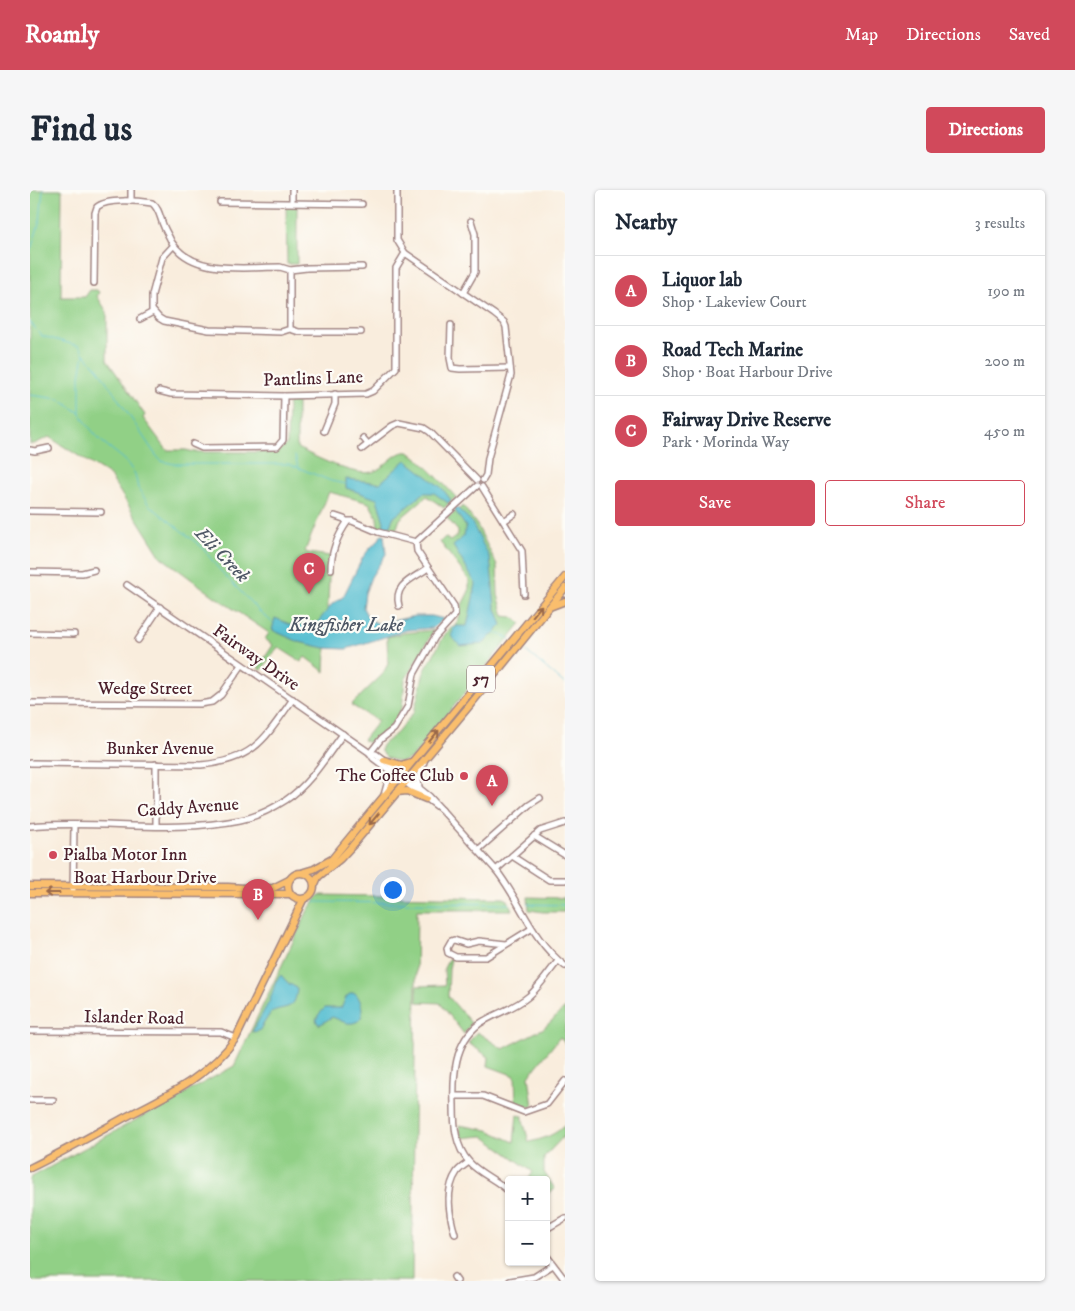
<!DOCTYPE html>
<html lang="en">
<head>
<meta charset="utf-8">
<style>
  :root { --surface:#fff; --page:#f6f6f7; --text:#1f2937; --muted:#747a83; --line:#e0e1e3; --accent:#d1495b }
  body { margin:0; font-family:"IM FELL DW Pica",serif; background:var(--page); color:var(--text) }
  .controls { position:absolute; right:15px; bottom:15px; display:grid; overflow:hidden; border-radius:5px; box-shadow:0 1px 4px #0004 }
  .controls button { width:45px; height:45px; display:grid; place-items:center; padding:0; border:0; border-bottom:1px solid var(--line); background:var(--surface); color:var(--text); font:25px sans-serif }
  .you { position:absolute; left:362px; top:699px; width:18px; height:18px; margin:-12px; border:4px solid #fff; border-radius:50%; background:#1a73e8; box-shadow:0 0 0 8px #1a73e833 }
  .badge { display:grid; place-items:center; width:32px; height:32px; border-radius:50%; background:var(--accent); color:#fff; font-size:16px; font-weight:700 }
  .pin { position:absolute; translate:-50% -41px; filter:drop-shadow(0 1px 2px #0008) }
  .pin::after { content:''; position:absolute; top:26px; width:18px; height:15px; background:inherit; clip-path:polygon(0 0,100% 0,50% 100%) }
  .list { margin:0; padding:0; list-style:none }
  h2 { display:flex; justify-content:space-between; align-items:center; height:65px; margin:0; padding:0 20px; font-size:21px }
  h2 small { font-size:16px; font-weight:400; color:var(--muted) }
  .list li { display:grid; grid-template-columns:32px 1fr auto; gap:15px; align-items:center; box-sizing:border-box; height:70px; padding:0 20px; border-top:1px solid var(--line) }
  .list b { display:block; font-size:19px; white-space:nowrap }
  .list p { margin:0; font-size:16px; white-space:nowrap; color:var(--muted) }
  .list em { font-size:16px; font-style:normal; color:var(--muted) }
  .actions { display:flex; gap:10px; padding:15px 20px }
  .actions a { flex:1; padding:11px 0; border:1px solid var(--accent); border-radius:5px; text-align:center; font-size:18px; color:var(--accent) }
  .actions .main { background:var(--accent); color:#fff }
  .map { position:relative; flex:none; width:535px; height:1091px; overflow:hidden; border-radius:5px }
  header { display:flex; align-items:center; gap:30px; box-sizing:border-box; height:70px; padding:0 25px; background:var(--accent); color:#fff }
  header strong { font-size:24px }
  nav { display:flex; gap:28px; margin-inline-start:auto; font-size:18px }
  .intro { display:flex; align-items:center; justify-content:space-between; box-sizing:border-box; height:120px; padding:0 30px }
  h1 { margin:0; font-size:35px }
  .button { padding:12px 22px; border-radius:5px; background:var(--accent); color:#fff; font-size:18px; font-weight:700 }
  main { display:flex; gap:30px; padding:0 30px }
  aside { flex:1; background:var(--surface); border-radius:5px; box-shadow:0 1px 4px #0004 }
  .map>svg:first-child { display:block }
  .green { fill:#91d086; stroke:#6e7858 }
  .water { fill:#54bed0; stroke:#4f6e7e }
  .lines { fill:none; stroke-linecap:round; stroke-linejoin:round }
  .stream { stroke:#54bed0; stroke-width:1 }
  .minor-casing { stroke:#a28684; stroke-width:8 }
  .major-casing { stroke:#a28684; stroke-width:9 }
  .minor { stroke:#fff; stroke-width:5 }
  .major { stroke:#fabe6d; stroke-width:6 }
  .oneway { stroke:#996749 }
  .poi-dot { fill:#d1495b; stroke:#fdfcf7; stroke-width:2 }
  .labels { text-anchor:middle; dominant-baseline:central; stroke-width:4.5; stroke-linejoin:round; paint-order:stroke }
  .shield { fill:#fdfcf7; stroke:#806168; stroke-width:1 }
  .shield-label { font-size:16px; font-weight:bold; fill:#4a1f2b }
  .street-label { font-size:18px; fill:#4a1f2b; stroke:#fdfcf7 }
  .poi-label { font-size:18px; fill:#4a1f2b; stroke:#fdfcf7; text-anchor:end }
  .water-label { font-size:19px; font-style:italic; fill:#4e5765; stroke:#fdfcf7 }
</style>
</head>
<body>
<header>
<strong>Roamly</strong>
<nav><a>Map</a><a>Directions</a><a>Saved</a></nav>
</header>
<div class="intro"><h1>Find us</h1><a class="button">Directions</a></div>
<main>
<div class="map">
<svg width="535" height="1091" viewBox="0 0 535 1091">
  <rect width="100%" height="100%" fill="#fdfcf7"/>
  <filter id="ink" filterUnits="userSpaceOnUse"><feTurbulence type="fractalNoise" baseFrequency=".02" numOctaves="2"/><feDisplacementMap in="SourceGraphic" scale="10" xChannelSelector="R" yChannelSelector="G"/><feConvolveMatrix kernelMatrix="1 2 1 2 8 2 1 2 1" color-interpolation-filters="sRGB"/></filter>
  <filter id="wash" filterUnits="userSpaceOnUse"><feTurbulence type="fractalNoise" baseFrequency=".0096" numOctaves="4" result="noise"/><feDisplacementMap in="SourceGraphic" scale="20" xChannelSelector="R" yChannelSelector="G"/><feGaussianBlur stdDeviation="1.12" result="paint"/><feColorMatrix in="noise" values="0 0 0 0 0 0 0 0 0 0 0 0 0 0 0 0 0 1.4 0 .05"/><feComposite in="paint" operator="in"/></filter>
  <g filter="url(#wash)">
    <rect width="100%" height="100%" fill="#f9eddd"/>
    <g class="green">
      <path d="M0,0H32L31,107H55L60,100H67L69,102L67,106L77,122V170L115,225L113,228L137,260H156L164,262H247L257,254L258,214L261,211H267V258C285,266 323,287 342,282C355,279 365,260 378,262C387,264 418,299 426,307L414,318L397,306L370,329L365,343L348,339L347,327L339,313L299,302L275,361L278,363L300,366L295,482L275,467L271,472L248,457L231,481L228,478L243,455L235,449L239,443L184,406L131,367L80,286L19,247L4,254H0Z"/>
      <polygon points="256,15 267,15 267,74 257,74"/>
      <polygon points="433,316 447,335 467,375 468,405 474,426 482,427 491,433 383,567 375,571 369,572 357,568 351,562 351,557 353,554 367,543 384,522 394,482 415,444 428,432 432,415 439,401 439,390 410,352 415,347 420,351 428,345 428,341 417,328"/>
      <polygon points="404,440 375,490 372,518 358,540 339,553 333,550 348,531 321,515 352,485 358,474 357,447 374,443"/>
      <polygon points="289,705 474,708 478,710 482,720 387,720 382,1091 0,1091 0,988 204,876 278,720"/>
      <polygon points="498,707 535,708 535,722 513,722 499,720"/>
      <polygon points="420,767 421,769 419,779 418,806 441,833 434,844 410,813 387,812 387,796 415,795 414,778"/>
      <polygon points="535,818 535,854 530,847 499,886 503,917 486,916 485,886 458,876 459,867 438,853 447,842 473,859 514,838"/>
      <path d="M487,925L493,926V930L499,952C513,949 525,945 535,935V945L514,967V982L525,999L516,1005V990H498L503,982L453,946L431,948L429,935L458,940L484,952Z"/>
    </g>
    <g class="water">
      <polygon points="376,270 412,298 421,310 418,313 404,303 394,303 363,328 359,339 353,337 354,332 347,309 316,298 316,289 350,293"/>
      <polygon points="426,317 441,331 460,368 465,416 472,435 453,454 430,456 421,446 425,436 437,436 446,394 423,356 434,346 436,337 424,319"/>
      <polygon points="352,344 354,344 356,364 341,387 335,403 333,418 339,429 349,434 385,426 402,426 414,429 403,438 377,440 316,459 295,458 269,452 242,440 245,428 264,436 287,433 303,413 313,407 333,367 340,358 348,351"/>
      <path d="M251,785L258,793L267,798C266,822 255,815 241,822L229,841L222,842L240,810L246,791Z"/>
      <path d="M322,803H325C332,809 336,829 326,832C317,836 309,829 302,827L291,834H288L286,830L289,824L295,818H311C315,812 314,806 322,803Z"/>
    </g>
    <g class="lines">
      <g class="stream">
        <polyline points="0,62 10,31 13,0"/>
        <polyline points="0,132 12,146 49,156 54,164 50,186 50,222"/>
        <polyline points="54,164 68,179 125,264 131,271 144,274 259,274 301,291 316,294"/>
        <polyline points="0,205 29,209 50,223 59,237 70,250 95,270 105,284 108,298 119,315 172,357 188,378 229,421 243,433"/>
        <polyline points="265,266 268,277"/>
        <polyline points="420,436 424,440"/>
        <polyline points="465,442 480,449"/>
        <polyline points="496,461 535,494"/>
        <polyline points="285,712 480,714"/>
        <polyline points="498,714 535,715"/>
      </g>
    </g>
  </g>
  <g filter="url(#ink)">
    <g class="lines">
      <defs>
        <g id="minor">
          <polyline points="101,11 101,0"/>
          <polyline points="190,12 332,14"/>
          <polyline points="262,12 262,0"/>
          <polyline points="375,63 464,124 474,132 476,137 481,185 458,268 456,285 453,290"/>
          <polyline points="260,80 277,78 332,77"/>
          <path d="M64,93L65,23L67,17C77,8 109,11 122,13C130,19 130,29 134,37C136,42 139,46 141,51C162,86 216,77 250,77L260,80V139L251,142L179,140L134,131L129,128L122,120V105L132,68L144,55"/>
          <polyline points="433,103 445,82 445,44 441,31"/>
          <polyline points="110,129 123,122"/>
          <polyline points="421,135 420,168 422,178 430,179 480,178"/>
          <polyline points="260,139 269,142 331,142"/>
          <polyline points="129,201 141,204 254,206 336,204 343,201 366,178 366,78 375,63 367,50 367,0"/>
          <polyline points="294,241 305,214 305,204"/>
          <polyline points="333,248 338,254"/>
          <polyline points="163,254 172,258 247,257 253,250 254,206"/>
          <polyline points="332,259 362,236 369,233 394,238 400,242 447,290"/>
          <polyline points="0,260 5,261 19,258"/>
          <polyline points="452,297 492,361 494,404"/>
          <polyline points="0,321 71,322"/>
          <polyline points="305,326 314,329 317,332"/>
          <polyline points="474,331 484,324"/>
          <path d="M301,379C301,362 308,345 318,331H322L348,342L386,352"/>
          <polyline points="0,382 52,383 64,380"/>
          <polyline points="97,395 340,563 343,568 412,620"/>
          <path d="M369,416C363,394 383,389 398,378"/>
          <polyline points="0,443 44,444"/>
          <polyline points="108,450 130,417"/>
          <polyline points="0,513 170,514 182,512 191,505 212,475"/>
          <polyline points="340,563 351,549 364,539 378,516 384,484 405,447 425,425 424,416 387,361 386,352 447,296"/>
          <path d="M340,563L346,564L354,570L399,606L466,680C492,713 500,748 535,776"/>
          <path d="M0,573L171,575C224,570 234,550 263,509"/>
          <polyline points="389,597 388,589 394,572"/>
          <polyline points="354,605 358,591 360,580"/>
          <path d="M0,636C70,630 141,644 210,630C226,627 242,619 256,610C280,594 296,567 313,544"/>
          <polyline points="126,636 126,574"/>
          <polyline points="504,646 535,665"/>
          <polyline points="448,660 499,615 510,608"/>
          <polyline points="482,666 519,690 535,690"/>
          <polyline points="466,680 510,641 535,633"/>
          <polyline points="43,700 44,635"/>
          <polyline points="476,754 449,751 436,754 424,750 421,751 417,758 418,763 426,767 456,767 501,739"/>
          <polyline points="0,841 191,842 206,848"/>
          <polyline points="424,906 453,906 494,922 517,914 535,891"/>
          <polyline points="0,910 23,910"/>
          <path d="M479,1002C468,990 451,985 439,972C425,956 424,935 424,915C423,886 424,853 449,834C465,823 484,819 499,806C510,796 519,782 528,771"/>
          <polyline points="516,1039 535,1028"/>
          <path d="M425,1044C419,1025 415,999 427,982C430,978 435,975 439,972"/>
          <polyline points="516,1065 535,1090"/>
          <polyline points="424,1087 427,1091"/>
          <polyline points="480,1091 504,1087 523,1075"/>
        </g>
        <g id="major">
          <polyline points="522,416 535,411"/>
          <polyline points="354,570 371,575 381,572"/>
          <polyline points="367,602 377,601 396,609"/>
          <polyline points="274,682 284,679 302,669 535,387"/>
          <circle cx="271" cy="696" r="13"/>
          <polyline points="285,694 288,687 310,669 322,656 440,515 535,398"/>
          <polyline points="0,696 198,697 233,699 243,698 259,690"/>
          <polyline points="0,703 260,704"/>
          <path d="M0,978C31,963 61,946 92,929C133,907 178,888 206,848L273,710"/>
        </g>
      </defs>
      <use href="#minor" class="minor-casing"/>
      <use href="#major" class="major-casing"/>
      <use href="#minor" class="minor"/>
      <use href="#major" class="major"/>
    </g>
    <defs><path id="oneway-shaft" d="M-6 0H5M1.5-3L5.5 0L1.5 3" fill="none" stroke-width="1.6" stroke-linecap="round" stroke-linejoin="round" transform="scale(1.25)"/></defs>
    <g class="oneway">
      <use href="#oneway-shaft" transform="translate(507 421) rotate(-51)"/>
      <use href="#oneway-shaft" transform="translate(404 546) rotate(-50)"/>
      <use href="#oneway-shaft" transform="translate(344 629) rotate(130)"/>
      <use href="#oneway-shaft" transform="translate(22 703) rotate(-180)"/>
    </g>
  </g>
  <g class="poi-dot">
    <circle cx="434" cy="586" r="5"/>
    <circle cx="23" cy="665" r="5"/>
  </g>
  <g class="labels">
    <rect class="shield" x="437" y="475.5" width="28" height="27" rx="4"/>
    <g class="shield-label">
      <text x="451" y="489">57</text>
    </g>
    <g class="street-label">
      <text transform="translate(283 189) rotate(-2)">Pantlins Lane</text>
      <text transform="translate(226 468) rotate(35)">Fairway Drive</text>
      <text x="115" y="499">Wedge Street</text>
      <text x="130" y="559">Bunker Avenue</text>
      <text transform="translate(158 618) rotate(-4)">Caddy Avenue</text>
      <text x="115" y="688">Boat Harbour Drive</text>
      <text transform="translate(104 828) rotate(1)">Islander Road</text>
    </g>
    <g class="poi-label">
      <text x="424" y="586">The Coffee Club</text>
      <text x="33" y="665" text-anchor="start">Pialba Motor Inn</text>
    </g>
    <g class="water-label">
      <text transform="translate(192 365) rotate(46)">Eli Creek</text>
      <text x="316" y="435">Kingfisher Lake</text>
    </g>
  </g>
</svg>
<div class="controls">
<button>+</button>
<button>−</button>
</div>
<div class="you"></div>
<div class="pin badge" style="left:462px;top:616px">A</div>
<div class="pin badge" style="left:228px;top:730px">B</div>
<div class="pin badge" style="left:279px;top:404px">C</div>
</div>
<aside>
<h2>Nearby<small>3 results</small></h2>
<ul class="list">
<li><span class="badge">A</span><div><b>Liquor lab</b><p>Shop · Lakeview Court</p></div><em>190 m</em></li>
<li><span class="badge">B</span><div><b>Road Tech Marine</b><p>Shop · Boat Harbour Drive</p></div><em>200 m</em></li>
<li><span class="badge">C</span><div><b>Fairway Drive Reserve</b><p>Park · Morinda Way</p></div><em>450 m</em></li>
</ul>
<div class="actions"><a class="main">Save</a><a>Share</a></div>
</aside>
</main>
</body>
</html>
